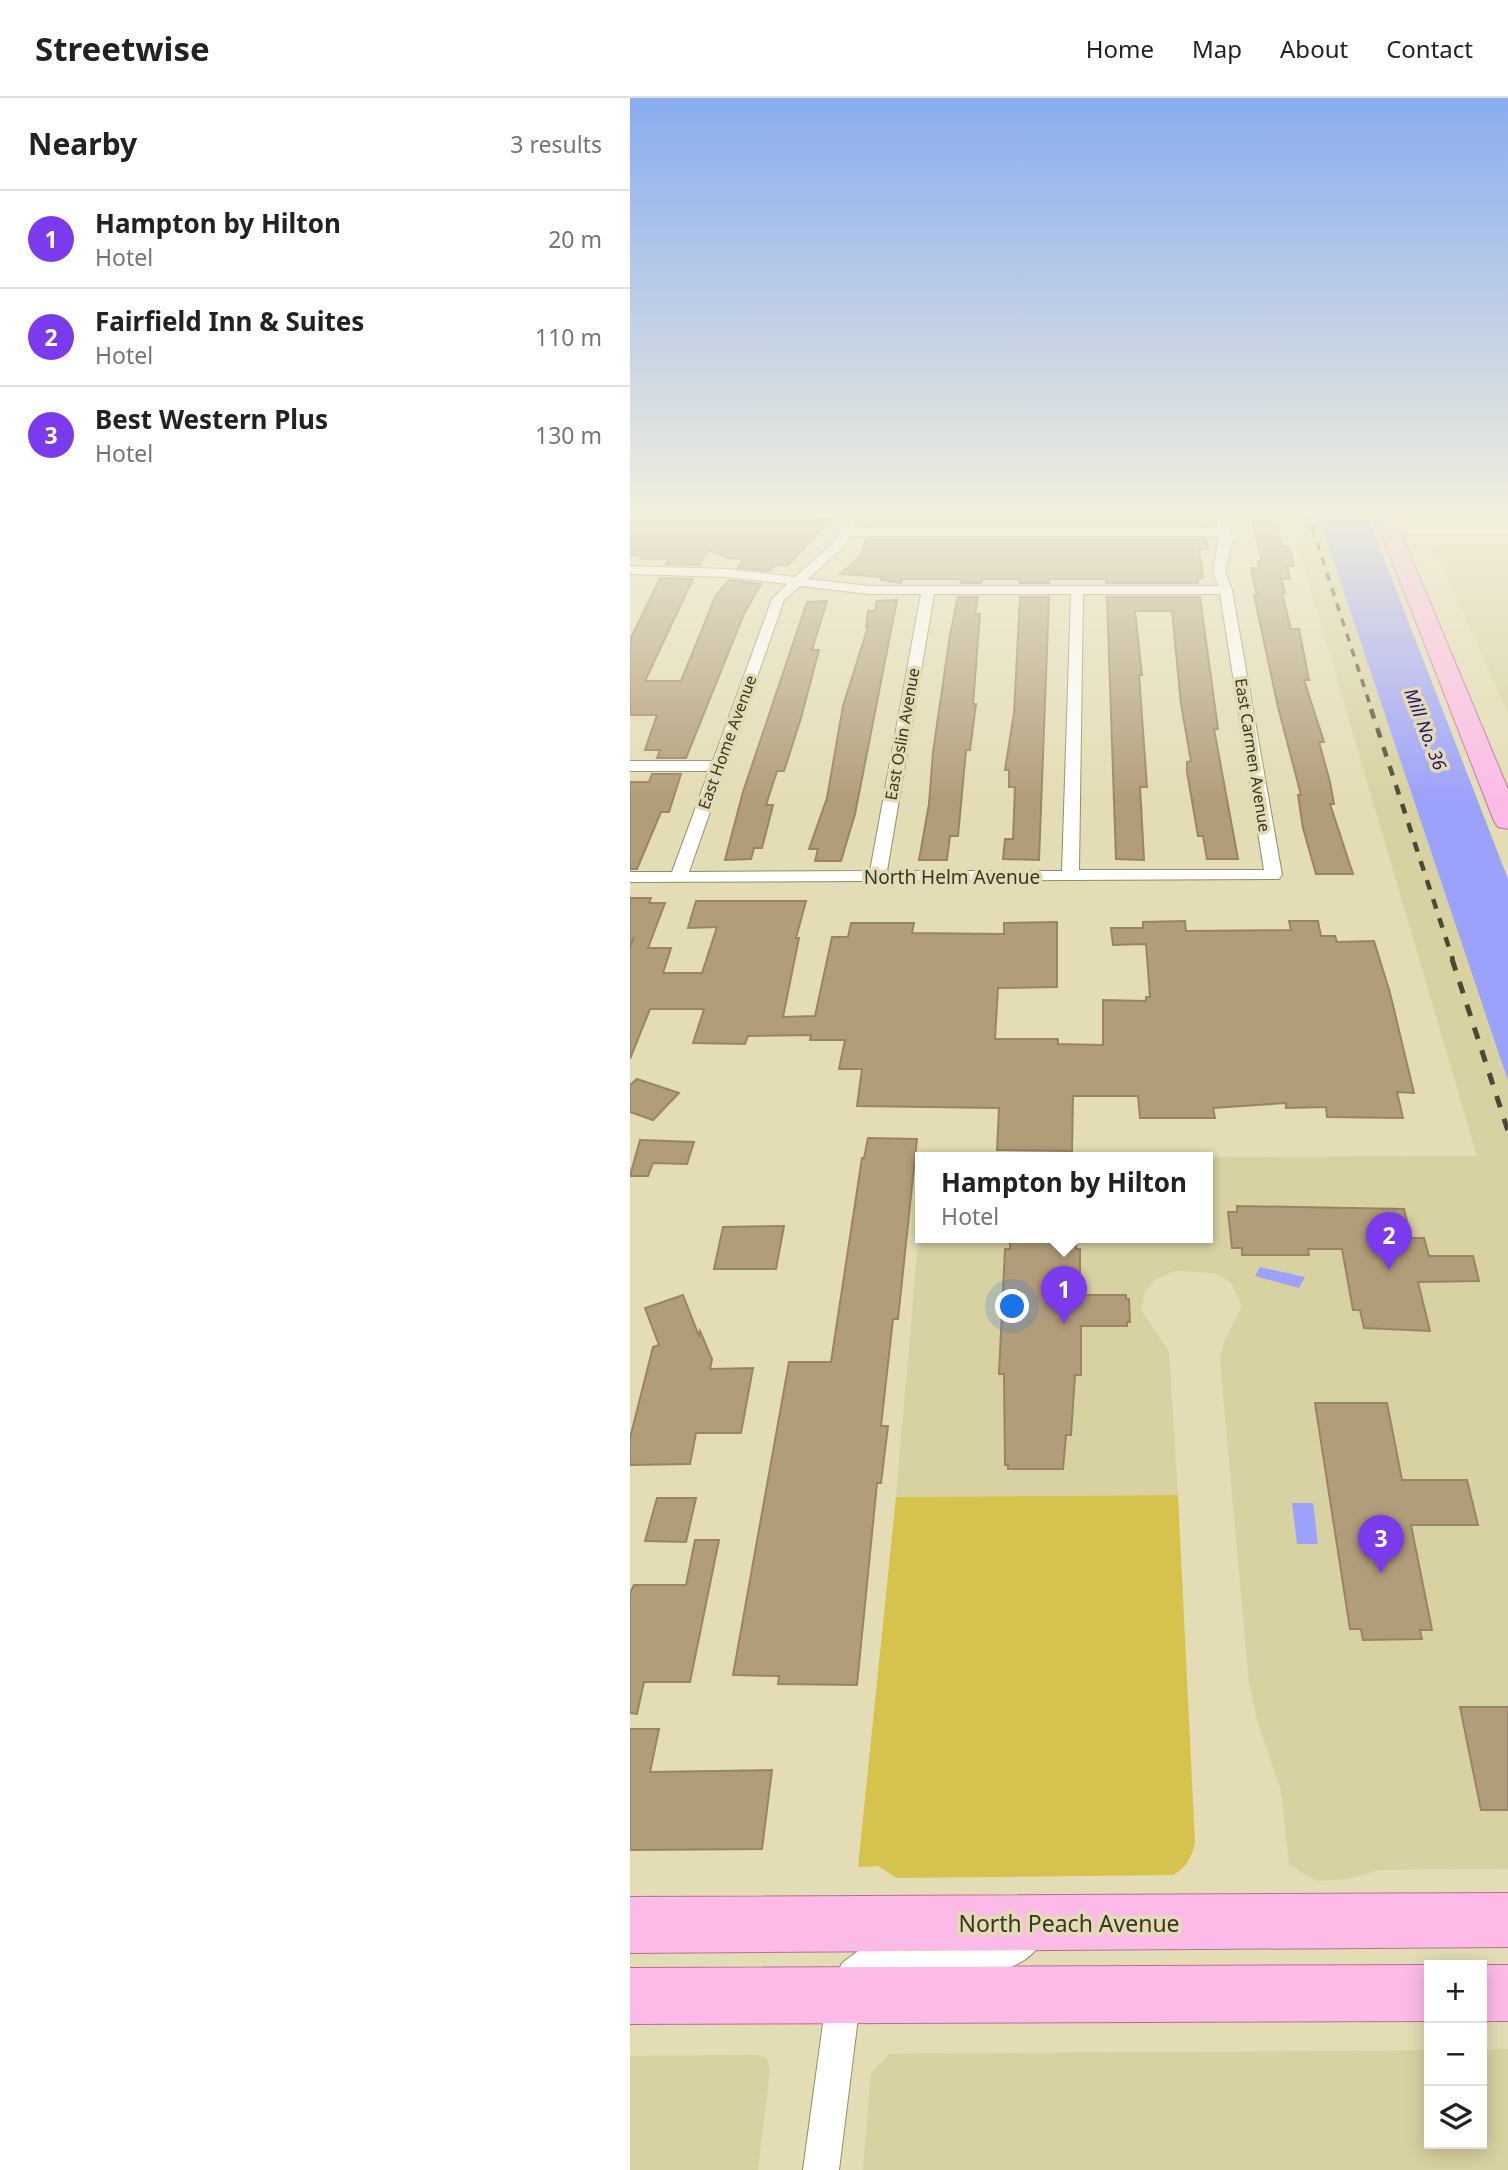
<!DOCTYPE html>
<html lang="en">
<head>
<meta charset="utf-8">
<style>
  :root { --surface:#fff; --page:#f6f6f6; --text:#222; --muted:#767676; --line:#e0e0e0; --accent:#7c3aed }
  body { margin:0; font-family:"Noto Sans",sans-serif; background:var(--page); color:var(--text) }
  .controls { position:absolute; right:21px; bottom:21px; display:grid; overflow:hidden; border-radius:0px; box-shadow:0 4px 18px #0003 }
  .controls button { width:63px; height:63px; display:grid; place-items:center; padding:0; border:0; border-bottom:2px solid var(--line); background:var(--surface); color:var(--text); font:35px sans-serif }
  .you { position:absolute; left:383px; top:1209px; width:24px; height:24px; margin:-18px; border:5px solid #fff; border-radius:50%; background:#1a73e8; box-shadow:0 0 0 10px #1a73e833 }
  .badge { display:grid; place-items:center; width:46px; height:46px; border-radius:50%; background:var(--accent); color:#fff; font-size:23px; font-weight:700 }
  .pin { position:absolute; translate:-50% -58px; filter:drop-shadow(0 2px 4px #0008) }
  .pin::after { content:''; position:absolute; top:37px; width:24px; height:21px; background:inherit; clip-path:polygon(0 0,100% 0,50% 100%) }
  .popup { position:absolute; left:285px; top:1054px; width:298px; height:91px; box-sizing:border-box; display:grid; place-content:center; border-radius:0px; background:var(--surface); filter:drop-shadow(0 2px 5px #0005); font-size:23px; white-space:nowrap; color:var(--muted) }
  .popup b { font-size:26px; color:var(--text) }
  .popup::after { content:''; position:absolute; left:50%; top:100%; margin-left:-14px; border:14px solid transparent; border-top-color:var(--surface) }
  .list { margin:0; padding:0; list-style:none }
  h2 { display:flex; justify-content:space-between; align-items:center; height:91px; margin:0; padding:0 28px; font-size:30px }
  h2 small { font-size:23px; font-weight:400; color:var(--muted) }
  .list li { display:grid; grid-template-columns:46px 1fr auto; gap:21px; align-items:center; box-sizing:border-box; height:98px; padding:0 28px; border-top:2px solid var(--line) }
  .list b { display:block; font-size:26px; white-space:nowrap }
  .list p { margin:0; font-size:23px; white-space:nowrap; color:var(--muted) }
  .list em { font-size:23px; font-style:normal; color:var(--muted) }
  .icon { flex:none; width:38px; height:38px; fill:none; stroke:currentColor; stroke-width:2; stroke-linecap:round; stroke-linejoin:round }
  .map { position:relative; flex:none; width:878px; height:2072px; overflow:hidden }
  header { display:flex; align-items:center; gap:42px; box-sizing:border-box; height:98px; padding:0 35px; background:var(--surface); border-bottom:2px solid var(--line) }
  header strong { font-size:33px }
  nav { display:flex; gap:38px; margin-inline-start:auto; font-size:24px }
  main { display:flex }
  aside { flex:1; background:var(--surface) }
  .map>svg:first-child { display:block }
  .built { fill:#d8d1a1 }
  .green { fill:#d6c34e }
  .water { fill:#9ca1fb }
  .building { fill:#b29d7a; stroke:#998563; stroke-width:2 }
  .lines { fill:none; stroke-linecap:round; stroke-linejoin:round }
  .street-casing { stroke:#938d67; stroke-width:2 }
  .secondary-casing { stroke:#938d67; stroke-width:1 }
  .primary-casing { stroke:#b66f99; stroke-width:2 }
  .street { fill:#fff; fill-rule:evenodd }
  .secondary { fill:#feddf3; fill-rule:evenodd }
  .primary { fill:#fcbbe7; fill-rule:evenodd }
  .rail-far2 { stroke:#4b4835; stroke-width:3.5; stroke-dasharray:8 8; stroke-linecap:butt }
  .rail-far1 { stroke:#4b4835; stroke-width:4.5; stroke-dasharray:10 10; stroke-linecap:butt }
  .rail { stroke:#4b4835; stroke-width:5; stroke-dasharray:12 12; stroke-linecap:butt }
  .labels { text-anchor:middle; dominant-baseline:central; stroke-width:7; stroke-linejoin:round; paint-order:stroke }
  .far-street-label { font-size:16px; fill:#393626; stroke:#e3dcb4 }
  .far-water-label { font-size:18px; font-style:italic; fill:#240f73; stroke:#e3dcb4 }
  .street-label { font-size:19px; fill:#393626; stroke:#e3dcb4 }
  .near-street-label { font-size:23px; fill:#393626; stroke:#e3dcb4 }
</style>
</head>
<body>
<header>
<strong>Streetwise</strong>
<nav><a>Home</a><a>Map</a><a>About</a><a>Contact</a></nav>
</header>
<main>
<aside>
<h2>Nearby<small>3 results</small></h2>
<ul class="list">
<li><span class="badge">1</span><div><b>Hampton by Hilton</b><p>Hotel</p></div><em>20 m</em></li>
<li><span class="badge">2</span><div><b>Fairfield Inn &amp; Suites</b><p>Hotel</p></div><em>110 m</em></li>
<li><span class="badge">3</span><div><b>Best Western Plus</b><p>Hotel</p></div><em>130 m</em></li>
</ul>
</aside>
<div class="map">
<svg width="878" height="2072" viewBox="0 0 878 2072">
  <rect width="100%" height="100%" fill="#e3dcb4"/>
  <g class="built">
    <polygon points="658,414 687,414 878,983 878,1771 749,1772 718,1781 686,1783 659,1766 651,1693 627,1622 619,1585 590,1263 593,1246 612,1208 601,1185 585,1175 545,1173 526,1181 515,1194 511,1212 539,1254 548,1397 266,1399 290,1122 290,1140 578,1140 578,1060 388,1060 847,1058"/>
    <polygon points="810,447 878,447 878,615 804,450"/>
    <polygon points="878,1951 878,2072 233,2072 241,1975 259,1956 799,1952 799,2046 852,2046 852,1952"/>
    <polygon points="129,1957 137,1961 140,1971 128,2072 0,2072 0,1958"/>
  </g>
  <path class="green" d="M548,1397L565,1745C561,1760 557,1769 543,1777L267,1780L248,1768L228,1769L266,1399Z"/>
  <g class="water">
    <polygon points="687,414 736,414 878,781 878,983"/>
    <polygon points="630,1169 675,1179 669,1190 625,1178"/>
    <polygon points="662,1405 683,1405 688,1446 667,1446"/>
  </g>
  <g class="building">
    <polygon points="261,414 376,418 376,414 562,415 573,417 574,427 240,427 244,417"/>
    <polygon points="620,414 643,414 652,448 659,448 664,468 657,468 660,481 651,481 655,495 652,495 661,531 669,531 679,582 674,582 694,644 689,644 700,684 704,706 700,706 723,776 686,776 673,730 668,697 671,697 648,609 624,497 627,497 621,470 629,470 628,463 632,463"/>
    <polygon points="15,418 182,418 181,421 201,421 157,468 144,467 140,473 108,470 114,461 98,460 79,452 69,467 36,466 38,461 11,461 13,458 0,457 0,423 13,423"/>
    <polygon points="236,441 576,441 578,451 569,451 573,480 568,480 568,485 476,485 476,481 419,481 419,485 390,485 390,481 352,481 351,485 331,485 332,481 272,481 271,485 251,482 252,479 210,476 230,459"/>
    <polygon points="30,480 63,481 15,583 51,583 86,497 99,482 131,486 114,516 56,660 27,660 30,652 15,652 27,617 0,617 0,542"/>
    <polygon points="328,499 348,499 345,516 350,516 343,606 346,606 340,652 336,652 328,738 320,738 317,762 289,762 299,706 303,654 320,537"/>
    <polygon points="390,499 419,499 409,762 373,761 375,741 383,741 385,689 379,689 379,672 375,672 384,615"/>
    <polygon points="477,499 570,499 588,631 584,631 608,761 577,761 573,738 568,738 557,674 557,664 561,663 551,606 542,513 505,513 512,577 509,577 517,689 510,689 514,762 486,761"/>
    <polygon points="267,502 225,716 211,763 185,763 188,751 179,751 197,700 213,608 238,529 236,529 238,513 245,513 247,503"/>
    <polygon points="197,503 182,552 189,552 171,620 154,673 147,673 136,707 143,707 132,750 124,750 121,761 95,762 113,694 177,504"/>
    <polygon points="22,676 51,676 39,714 31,714 7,771 0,771 0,684 19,684"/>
    <polygon points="0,800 21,800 19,805 35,805 18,850 41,850 33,875 72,875 87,829 58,830 66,803 176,803 166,840 169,840 153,919 185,918 202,839 218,839 221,825 284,825 282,835 374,836 374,825 427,824 427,889 368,890 365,941 428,941 428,946 473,947 473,902 516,903 516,899 520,899 516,846 483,847 481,830 513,830 513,824 555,823 556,833 661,832 659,823 688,823 691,838 705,838 707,844 744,843 760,895 784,995 767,994 773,1020 697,1019 696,1009 656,1010 656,1005 583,1010 585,1020 510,1020 508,998 443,998 442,1053 367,1052 369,1010 227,1008 232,971 209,971 215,942 180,942 181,937 118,938 115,946 63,945 74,911 20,911 0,961 0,850 4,839 0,849"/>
    <polygon points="7,981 49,995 23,1022 0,1014 0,987"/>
    <polygon points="238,1040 287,1041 268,1221 263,1221 251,1328 258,1328 251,1385 247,1385 227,1587 148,1586 149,1578 103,1577 159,1264 201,1264 232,1060 234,1060"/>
    <polygon points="10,1042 64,1044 57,1066 23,1065 18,1078 0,1078"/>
    <polygon points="607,1108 774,1111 781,1140 794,1140 799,1158 843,1158 849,1183 788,1184 800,1233 734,1230 730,1212 723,1212 712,1151 678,1151 679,1157 612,1157 612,1150 602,1150 598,1114 607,1114"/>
    <polygon points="154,1128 146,1171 84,1171 93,1129"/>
    <polygon points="380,1140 446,1140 446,1151 450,1151 450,1197 496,1197 496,1201 499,1201 500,1224 497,1224 497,1228 451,1228 451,1277 445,1277 441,1337 436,1337 433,1371 378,1371 378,1367 375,1367 374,1276 369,1276 375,1151 380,1151"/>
    <polygon points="53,1197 69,1238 70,1233 82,1261 80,1271 123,1270 111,1335 66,1335 60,1366 0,1367 0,1340 23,1249 29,1247 15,1210"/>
    <polygon points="685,1305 757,1305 772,1382 837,1382 848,1427 781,1427 802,1532 790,1532 792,1541 733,1542 731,1531 720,1531"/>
    <polygon points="27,1400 66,1400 56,1444 15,1443"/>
    <polygon points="65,1442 89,1442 60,1584 14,1584 7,1616 0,1615 0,1495 4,1487 56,1487"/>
    <polygon points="830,1609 878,1609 878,1712 851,1712"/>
    <polygon points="0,1631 29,1631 20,1674 142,1672 132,1751 0,1752"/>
  </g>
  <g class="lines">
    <defs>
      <g id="street">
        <path d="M217,414H229L224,430H588L586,414H598L602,445L595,474L602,492L652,777L649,781L0,784V774H42L79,673H0V663H83L142,501L157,486L98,479L0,476V468L98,471L165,479L205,443ZM221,438H589L583,474L588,488H239L178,481L214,448ZM170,488L239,496H291L240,773L59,774L154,502ZM304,496H441L432,773H257ZM453,496H590L634,772H449Z"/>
        <path d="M398,1820L410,1825L415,1837C395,1885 325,1877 283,1877C273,1877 260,1875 250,1878C241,1881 236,1889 231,1896L209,2072H173L197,1896L212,1865L228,1853L254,1843H353L372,1837Z"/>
      </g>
      <polygon id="secondary" points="759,427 878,427 878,437 753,436 750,432"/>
      <g id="primary">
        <polygon points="743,414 762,414 878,691 878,731 868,729 864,723"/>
        <polygon points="878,1795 878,1849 0,1855 0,1799"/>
        <polygon points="799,1867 799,1923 0,1926 0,1870"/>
        <polygon points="850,1867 878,1867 878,1923 852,1923"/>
      </g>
    </defs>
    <use href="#street" class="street-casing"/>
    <use href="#secondary" class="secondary-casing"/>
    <use href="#primary" class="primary-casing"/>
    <use href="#street" class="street"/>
    <use href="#secondary" class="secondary"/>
    <use href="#primary" class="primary"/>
    <polyline class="rail-far2" points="677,414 742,613"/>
    <polyline class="rail-far1" points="741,611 823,862"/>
    <polyline class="rail" points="822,861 878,1033"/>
  </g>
  <linearGradient id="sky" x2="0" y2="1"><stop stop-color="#89acf0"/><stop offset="0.59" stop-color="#f2efdd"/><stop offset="1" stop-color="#f2efdd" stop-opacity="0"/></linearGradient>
  <rect width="878" height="704" fill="url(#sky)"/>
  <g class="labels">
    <g class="far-street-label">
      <text transform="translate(272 636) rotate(-80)">East Oslin Avenue</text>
      <text transform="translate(97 644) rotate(-70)">East Home Avenue</text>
      <text transform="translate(623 657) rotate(81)">East Carmen Avenue</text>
    </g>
    <g class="far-water-label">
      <text transform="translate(796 631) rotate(69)">Mill No. 36</text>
    </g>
    <g class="street-label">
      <text x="322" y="779">North Helm Avenue</text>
    </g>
    <g class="near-street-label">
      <text x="439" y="1825">North Peach Avenue</text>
    </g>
  </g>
</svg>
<div class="controls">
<button>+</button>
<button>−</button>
<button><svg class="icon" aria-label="layers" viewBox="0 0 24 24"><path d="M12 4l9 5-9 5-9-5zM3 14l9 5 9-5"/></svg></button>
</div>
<div class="you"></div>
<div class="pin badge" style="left:434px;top:1226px">1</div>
<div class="popup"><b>Hampton by Hilton</b>Hotel</div>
<div class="pin badge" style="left:759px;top:1172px">2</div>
<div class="pin badge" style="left:751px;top:1475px">3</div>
</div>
</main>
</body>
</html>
